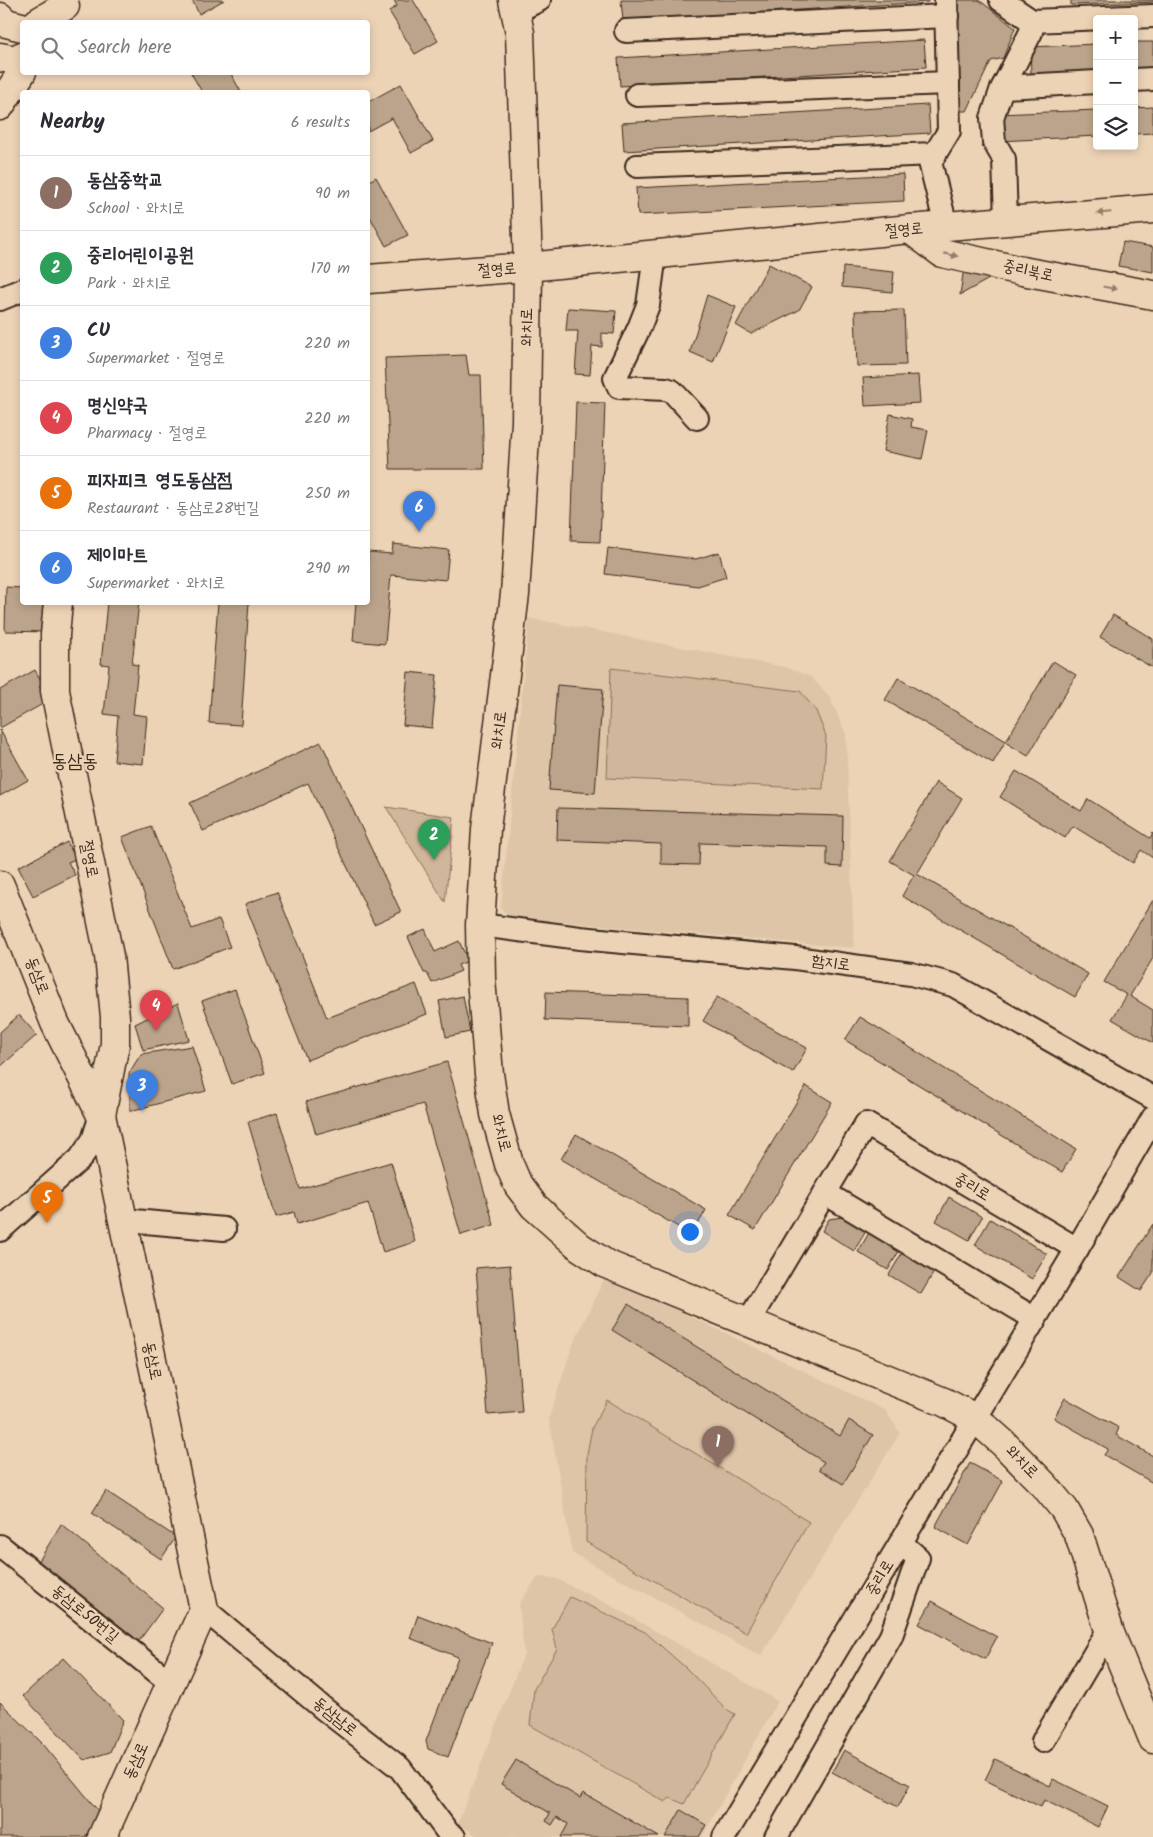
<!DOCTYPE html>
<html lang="en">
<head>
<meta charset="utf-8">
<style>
  :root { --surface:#fff; --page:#f2f2f3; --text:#2b2b33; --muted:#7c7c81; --line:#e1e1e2; --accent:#ea580c }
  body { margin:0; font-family:Kalam,"Poor Story",sans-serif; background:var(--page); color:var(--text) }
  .controls { position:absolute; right:15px; top:15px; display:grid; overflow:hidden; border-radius:5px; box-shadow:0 2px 8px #0003 }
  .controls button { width:45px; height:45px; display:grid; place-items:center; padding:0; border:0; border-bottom:1px solid var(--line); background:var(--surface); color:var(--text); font:25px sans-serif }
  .you { position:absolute; left:689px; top:1231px; width:18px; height:18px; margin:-12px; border:4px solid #fff; border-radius:50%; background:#1a73e8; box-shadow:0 0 0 8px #1a73e833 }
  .badge { display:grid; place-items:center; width:32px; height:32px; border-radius:50%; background:var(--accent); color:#fff; font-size:16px; font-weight:700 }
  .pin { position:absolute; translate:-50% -41px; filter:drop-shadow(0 1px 2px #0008) }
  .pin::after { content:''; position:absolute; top:26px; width:18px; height:15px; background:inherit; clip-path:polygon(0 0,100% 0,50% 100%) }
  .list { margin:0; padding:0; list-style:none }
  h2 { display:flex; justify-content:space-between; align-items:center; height:65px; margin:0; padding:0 20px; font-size:21px }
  h2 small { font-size:16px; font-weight:400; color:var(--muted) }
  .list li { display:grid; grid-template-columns:32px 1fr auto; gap:15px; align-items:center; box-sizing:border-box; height:75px; padding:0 20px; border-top:1px solid var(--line) }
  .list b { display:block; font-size:19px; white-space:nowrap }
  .list p { margin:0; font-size:16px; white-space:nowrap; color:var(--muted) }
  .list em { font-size:16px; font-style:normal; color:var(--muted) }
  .icon { flex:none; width:28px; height:28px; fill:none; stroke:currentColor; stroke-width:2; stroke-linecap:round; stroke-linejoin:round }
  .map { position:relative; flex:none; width:1153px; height:1837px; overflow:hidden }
  .search { position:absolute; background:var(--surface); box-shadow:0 2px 8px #0003; left:20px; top:20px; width:350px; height:55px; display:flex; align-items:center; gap:12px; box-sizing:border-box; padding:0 18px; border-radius:5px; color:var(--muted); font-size:19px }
  .panel { position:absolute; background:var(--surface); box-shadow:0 2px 8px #0003; left:20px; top:90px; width:350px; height:515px; border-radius:5px }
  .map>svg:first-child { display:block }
  .built { fill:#dec5a8 }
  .green { fill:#d0b79c; stroke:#86705d }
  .building { fill:#bba48b; stroke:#3b2a1e }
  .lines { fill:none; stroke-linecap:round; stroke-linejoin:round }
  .minor-casing { stroke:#3b2a1e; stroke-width:26 }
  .major-casing { stroke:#3b2a1e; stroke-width:31 }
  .minor { stroke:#edd3b5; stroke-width:22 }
  .major { stroke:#edd3b5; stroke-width:28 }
  .oneway { fill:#947e6a }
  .labels { text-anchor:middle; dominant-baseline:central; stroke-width:4.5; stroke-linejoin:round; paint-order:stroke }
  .street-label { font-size:16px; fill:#3b2a1e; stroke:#edd3b5 }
  .quarter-label { font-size:19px; fill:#3b2a1e; stroke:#edd3b5 }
</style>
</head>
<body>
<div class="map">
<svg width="1153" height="1837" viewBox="0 0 1153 1837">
  <rect width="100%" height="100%" fill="#edd3b5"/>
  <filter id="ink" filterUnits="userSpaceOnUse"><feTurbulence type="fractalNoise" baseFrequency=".02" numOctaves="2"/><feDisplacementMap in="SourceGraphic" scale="10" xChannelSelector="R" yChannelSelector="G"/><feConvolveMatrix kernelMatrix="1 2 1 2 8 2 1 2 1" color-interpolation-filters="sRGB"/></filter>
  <g filter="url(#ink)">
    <g class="built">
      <polygon points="529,618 785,667 811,677 829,696 846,734 854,947 841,947 508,917 501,908"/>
      <polygon points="604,1279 642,1293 885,1410 900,1433 761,1656 572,1553 549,1418 572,1347"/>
      <polygon points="538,1577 555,1578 610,1605 778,1701 702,1837 479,1837 458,1823 524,1654 519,1604"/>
    </g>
    <g class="green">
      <polygon points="611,668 800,691 816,711 826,736 823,789 607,778"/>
      <polygon points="386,807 454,817 445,902"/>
      <polygon points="607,1400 809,1522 746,1633 586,1542 587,1454 592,1428"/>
      <polygon points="570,1597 645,1632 686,1668 726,1709 735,1714 684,1804 670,1798 665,1802 530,1725 534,1689 557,1649 552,1629"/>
    </g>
    <g class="building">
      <polygon points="192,0 224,0 199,14"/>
      <polygon points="394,0 413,0 438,41 415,54 389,11 397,6"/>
      <polygon points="621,0 928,0 928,2 623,21"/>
      <polygon points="957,0 979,0 1015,28 1003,58 991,61 967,111 960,111"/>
      <polygon points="1071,0 1153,0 1153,2 1071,5"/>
      <polygon points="924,40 926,67 620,86 618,58"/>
      <polygon points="1134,42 1153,42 1153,68 1134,69"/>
      <polygon points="1097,44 1097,71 1031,74 1030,47"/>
      <polygon points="230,72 241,92 202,92 191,73"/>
      <polygon points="401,84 433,141 411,153 392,118 368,131 368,102"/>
      <polygon points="928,105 930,133 624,151 622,123"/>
      <polygon points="1153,107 1153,133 1134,134 1134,108"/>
      <polygon points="1097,110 1097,136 1000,141 998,114"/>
      <polygon points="903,174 904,201 638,215 636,188"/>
      <polygon points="376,177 408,235 386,246 368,213 368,182"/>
      <polygon points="1123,242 1153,247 1153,272 1118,266"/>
      <polygon points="769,264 812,287 799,310 751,334 736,325"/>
      <polygon points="843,267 894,272 892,292 842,287"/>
      <polygon points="965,272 990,273 989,279 960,295 963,274"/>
      <polygon points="707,295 736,307 713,362 690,352"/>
      <polygon points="568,308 616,311 614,334 602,333 602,347 592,346 590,375 575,374 578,331 566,331"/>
      <polygon points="904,310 906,365 857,366 855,311"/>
      <polygon points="466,355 469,375 481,375 484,469 390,469 385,358"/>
      <polygon points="918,375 920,403 865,406 863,378"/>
      <polygon points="576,402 605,403 600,542 571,541"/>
      <polygon points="890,414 912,419 911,427 928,430 922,459 883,451"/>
      <polygon points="393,544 449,550 446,580 391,575 385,644 353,641 356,602 368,602 368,552 392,554"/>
      <polygon points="608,548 696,559 719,552 726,577 698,586 605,574"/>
      <polygon points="6,587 22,588 22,602 47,602 47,632 5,631"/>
      <polygon points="107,602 139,602 132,664 138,665 133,714 147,716 143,764 114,761 118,716 104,714 109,665 101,664"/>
      <polygon points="218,602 249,602 241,725 209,723"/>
      <polygon points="1113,615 1153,639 1153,668 1100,637"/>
      <polygon points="1053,661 1076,675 1028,756 1005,742 993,763 885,700 898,678 1006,741"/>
      <polygon points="35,670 43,684 39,686 48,701 0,728 0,690"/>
      <polygon points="408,672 437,675 432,728 403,725"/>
      <polygon points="557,685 603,689 595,793 549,790"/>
      <polygon points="0,730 28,780 0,796"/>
      <polygon points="321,742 401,912 374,924 308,783 203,831 190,803"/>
      <polygon points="1016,771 1081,811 1088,799 1150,838 1153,833 1153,858 1141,850 1133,863 1073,826 1065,838 1000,797"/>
      <polygon points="936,782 962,798 917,874 1088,974 1075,997 902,896 914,875 890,861"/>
      <polygon points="558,808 843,816 842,867 827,866 827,847 700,843 699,865 661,864 661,844 557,840"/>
      <polygon points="151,826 192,929 219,919 230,947 173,969 122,837"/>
      <polygon points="67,842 76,859 68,862 75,875 33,896 18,867"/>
      <polygon points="277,892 327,1018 416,984 427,1014 307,1060 245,904"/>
      <polygon points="1153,900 1153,958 1130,996 1153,1010 1153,1043 1112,1019 1127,995 1104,982"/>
      <polygon points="425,929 435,952 459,941 468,961 458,965 461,971 432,983 427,973 424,973 408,937"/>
      <polygon points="235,989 265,1073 232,1084 202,1001"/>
      <polygon points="546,992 688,997 688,1026 545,1020"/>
      <polygon points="463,996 470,1032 446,1037 439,1001"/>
      <polygon points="717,997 807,1048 793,1073 703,1021"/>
      <polygon points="178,1003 189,1040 143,1050 135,1024"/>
      <polygon points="19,1015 37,1035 0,1067 0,1032"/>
      <polygon points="860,1017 1076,1149 1062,1172 845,1040"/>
      <polygon points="192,1046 206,1091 130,1111 129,1073 141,1054"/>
      <polygon points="447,1062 494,1225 461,1235 423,1104 316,1134 306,1102"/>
      <polygon points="806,1086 832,1102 755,1230 729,1215"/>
      <polygon points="277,1113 300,1189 391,1162 415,1242 383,1252 368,1203 297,1224 294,1212 276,1217 248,1122"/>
      <polygon points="576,1134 706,1210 692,1235 561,1159"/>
      <polygon points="949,1197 982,1217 969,1240 936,1221"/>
      <polygon points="842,1217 866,1231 854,1251 822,1231 829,1219"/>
      <polygon points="990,1219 1047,1254 1032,1279 975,1245"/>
      <polygon points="1153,1224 1153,1273 1141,1291 1119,1277"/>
      <polygon points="869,1233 899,1251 888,1270 858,1252"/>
      <polygon points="902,1253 934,1272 921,1294 889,1275"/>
      <polygon points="510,1265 522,1412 488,1415 476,1268"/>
      <polygon points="628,1304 840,1436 849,1420 873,1435 843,1484 819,1469 824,1462 612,1330"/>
      <polygon points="1065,1398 1119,1428 1116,1435 1153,1456 1153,1483 1104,1455 1108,1449 1054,1418"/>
      <polygon points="970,1463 1003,1481 968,1545 935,1527"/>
      <polygon points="106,1491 176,1537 161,1559 92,1513"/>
      <polygon points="61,1524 163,1608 136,1645 36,1566"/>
      <polygon points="932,1601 997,1637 985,1659 919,1624"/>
      <polygon points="418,1615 492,1643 448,1757 428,1749 426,1741 458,1657 410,1638"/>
      <polygon points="63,1658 123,1720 110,1752 84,1760 23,1696"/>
      <polygon points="0,1702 43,1744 100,1813 85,1837 0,1837"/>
      <polygon points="844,1750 910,1785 898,1807 832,1772"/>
      <polygon points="995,1759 1050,1786 1053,1779 1108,1806 1098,1827 1044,1800 1041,1807 985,1780"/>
      <polygon points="516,1760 580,1798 583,1793 659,1837 561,1837 568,1824 557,1817 552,1825 546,1821 550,1813 501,1784"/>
      <polygon points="681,1810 706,1825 699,1837 665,1837"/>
    </g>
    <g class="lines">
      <defs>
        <g id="minor">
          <polyline points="1001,0 1032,21 1031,32 1001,91 992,118 994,142 1004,159 1006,221"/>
          <polyline points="515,12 539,0"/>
          <polyline points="1032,21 1153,16"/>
          <polyline points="626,31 947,16"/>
          <polyline points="1134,80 1153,79"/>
          <polyline points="1003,87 1097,82"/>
          <polyline points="637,95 948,83"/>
          <polyline points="637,166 935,154"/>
          <polyline points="946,226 930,162 949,131 946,0"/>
          <polyline points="655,255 648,305 639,328 615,378 619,387 666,389 672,391 697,418"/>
          <polyline points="0,299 22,290"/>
          <polyline points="480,925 580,938 795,958 911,974 953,985 1153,1098"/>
          <polyline points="825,1193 1035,1319"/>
          <polyline points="123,1220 224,1229"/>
          <polyline points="0,1230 80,1159 93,1140 101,1115"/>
          <polyline points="748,1322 866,1124 1077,1249"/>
          <polyline points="0,1546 171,1683"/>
          <polyline points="204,1609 324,1709 400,1768 449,1834 454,1837"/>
          <polyline points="1043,1741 1109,1629"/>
          <polyline points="724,1837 1077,1249 1153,1118"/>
          <polyline points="776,1837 891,1636 918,1558 901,1543"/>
        </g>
        <g id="major">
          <polyline points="513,0 520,33 528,267 526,422 515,594 486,829 480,925 481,979 489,1074 495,1114 509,1164 518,1185 534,1206 580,1247 606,1264 944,1402 975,1418 1003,1443 1045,1486 1064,1509 1079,1535 1110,1633 1153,1739"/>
          <polyline points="0,17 6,23 22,27"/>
          <polyline points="38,22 65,6"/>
          <polyline points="0,57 15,60 22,56"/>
          <polyline points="0,106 22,72"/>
          <polyline points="910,229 942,253 1022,271 1153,295"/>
          <polyline points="368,279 528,267 910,229 1153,209"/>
          <polyline points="58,602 55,635 55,691 109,956 115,1017 115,1044 101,1115"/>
          <polyline points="0,885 55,1023 101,1115 204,1609 102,1837"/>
        </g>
      </defs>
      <use href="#minor" class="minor-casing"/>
      <use href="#major" class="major-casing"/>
      <use href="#minor" class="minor"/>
      <use href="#major" class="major"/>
    </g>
    <defs><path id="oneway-solid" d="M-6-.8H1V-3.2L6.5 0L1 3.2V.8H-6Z" transform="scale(1.25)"/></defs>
    <g class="oneway">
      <use href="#oneway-solid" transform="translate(1104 213) rotate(175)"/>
      <use href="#oneway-solid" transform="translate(951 255) rotate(13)"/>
      <use href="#oneway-solid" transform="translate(1110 288) rotate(11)"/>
    </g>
  </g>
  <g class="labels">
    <g class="street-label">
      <text transform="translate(904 230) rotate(-5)">절영로</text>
      <text transform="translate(497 270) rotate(-4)">절영로</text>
      <text transform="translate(1028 271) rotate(12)">중리북로</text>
      <text transform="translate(527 327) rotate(-89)">와치로</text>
      <text transform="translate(499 730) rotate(-83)">와치로</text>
      <text transform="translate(89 859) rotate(79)">절영로</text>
      <text transform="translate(831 963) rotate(8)">함지로</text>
      <text transform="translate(37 976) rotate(69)">동삼로</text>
      <text transform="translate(501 1133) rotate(76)">와치로</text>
      <text transform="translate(972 1187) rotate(31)">중리로</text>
      <text transform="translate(152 1361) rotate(78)">동삼로</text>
      <text transform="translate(1022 1462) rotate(46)">와치로</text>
      <text transform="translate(880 1578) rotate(-59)">중리로</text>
      <text transform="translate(85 1614) rotate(39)">동삼로50번길</text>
      <text transform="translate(335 1717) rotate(39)">동삼남로</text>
      <text transform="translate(136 1761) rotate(-66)">동삼로</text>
    </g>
    <g class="quarter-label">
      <text x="75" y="762">동삼동</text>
    </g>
  </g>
</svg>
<div class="controls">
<button>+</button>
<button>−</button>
<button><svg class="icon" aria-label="layers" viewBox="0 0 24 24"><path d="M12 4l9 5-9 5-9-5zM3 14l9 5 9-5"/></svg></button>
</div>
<div class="you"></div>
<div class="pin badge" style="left:718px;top:1467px;background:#8d6e63">1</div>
<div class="pin badge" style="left:434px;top:860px;background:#2e9e5b">2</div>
<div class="pin badge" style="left:142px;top:1111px;background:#3f7fe0">3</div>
<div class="pin badge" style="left:156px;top:1031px;background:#e0444e">4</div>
<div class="pin badge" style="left:47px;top:1223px;background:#e8710a">5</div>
<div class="pin badge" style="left:419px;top:532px;background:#3f7fe0">6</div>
<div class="search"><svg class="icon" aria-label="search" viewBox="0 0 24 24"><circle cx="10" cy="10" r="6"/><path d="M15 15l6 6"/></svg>Search here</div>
<section class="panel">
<h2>Nearby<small>6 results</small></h2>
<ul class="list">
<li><span class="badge" style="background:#8d6e63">1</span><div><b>동삼중학교</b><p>School · 와치로</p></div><em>90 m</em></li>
<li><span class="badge" style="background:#2e9e5b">2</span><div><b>중리어린이공원</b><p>Park · 와치로</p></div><em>170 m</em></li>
<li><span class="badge" style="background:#3f7fe0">3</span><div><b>CU</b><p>Supermarket · 절영로</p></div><em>220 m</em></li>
<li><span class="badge" style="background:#e0444e">4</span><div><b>명신약국</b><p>Pharmacy · 절영로</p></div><em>220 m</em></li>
<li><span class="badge" style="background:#e8710a">5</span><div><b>피자피크 영도동삼점</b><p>Restaurant · 동삼로28번길</p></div><em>250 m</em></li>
<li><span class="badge" style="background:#3f7fe0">6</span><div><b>제이마트</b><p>Supermarket · 와치로</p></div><em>290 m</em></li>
</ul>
</section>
</div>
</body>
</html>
